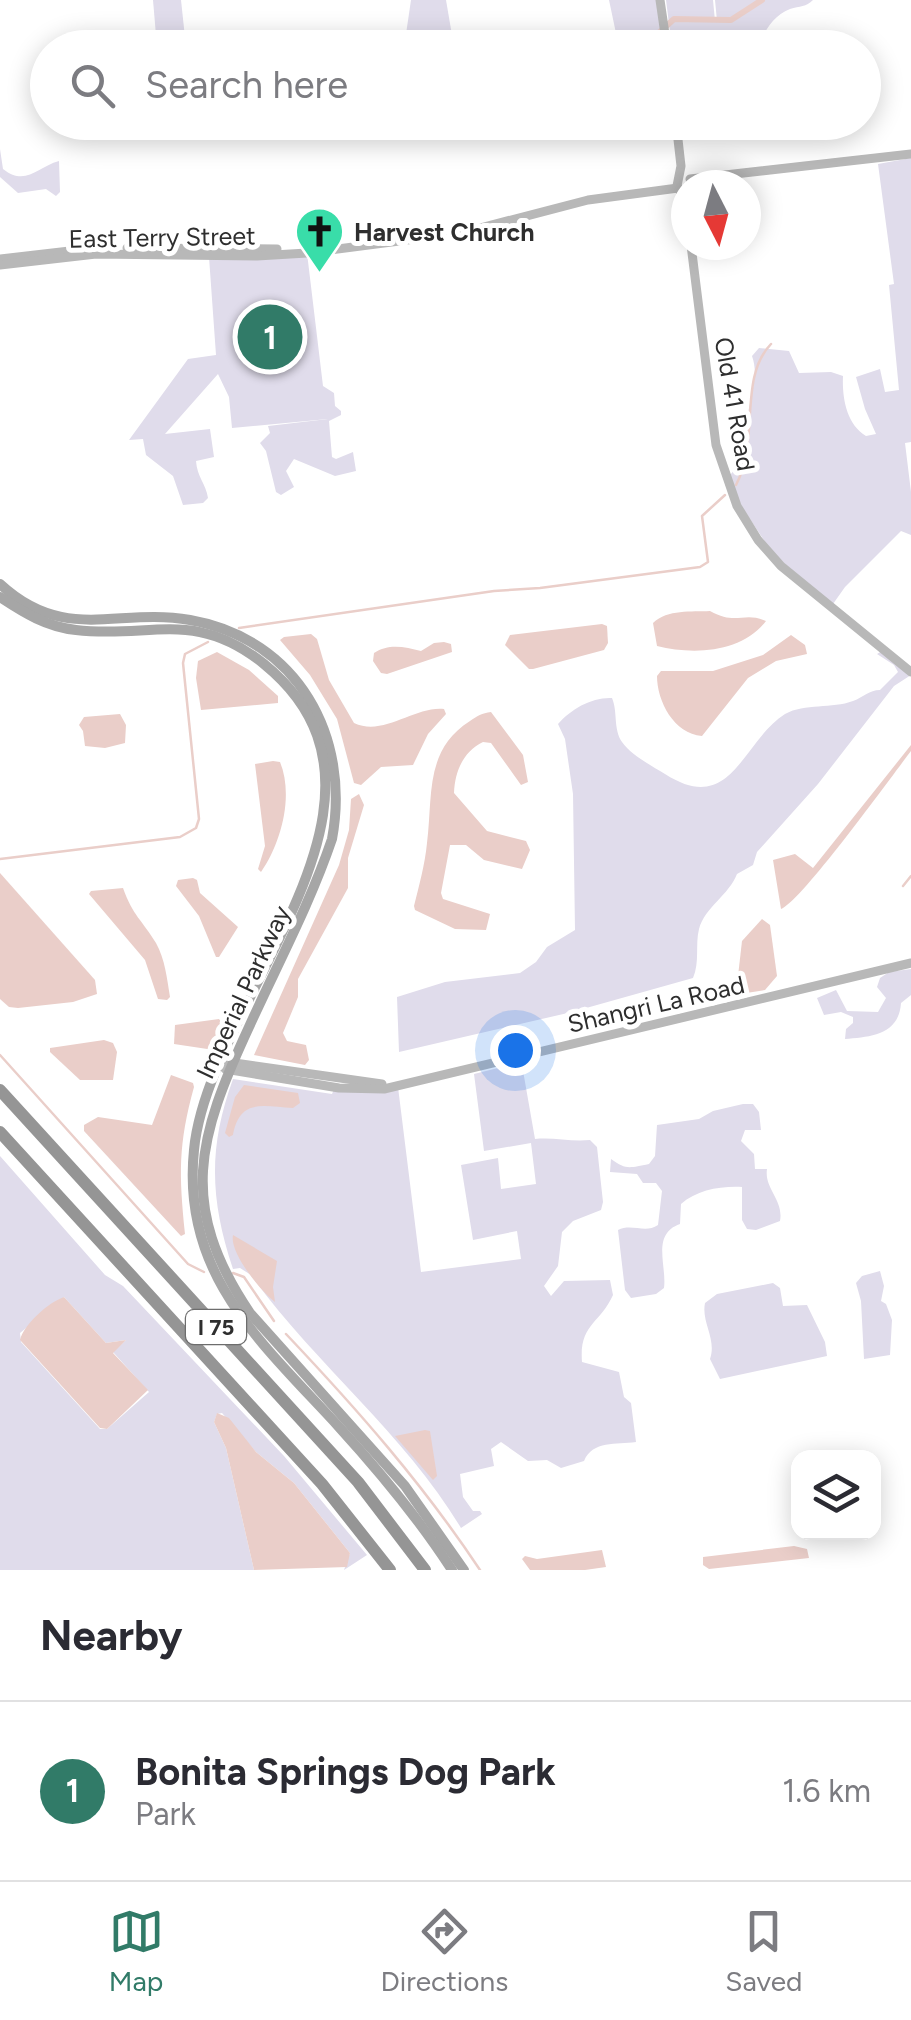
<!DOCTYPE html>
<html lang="en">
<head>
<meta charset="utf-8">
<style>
  :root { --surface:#fff; --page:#f7f7f7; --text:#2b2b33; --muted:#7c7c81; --line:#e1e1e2; --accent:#317b68 }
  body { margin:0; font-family:Figtree,sans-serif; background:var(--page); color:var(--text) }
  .controls { position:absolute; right:30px; bottom:30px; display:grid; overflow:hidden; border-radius:20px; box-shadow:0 5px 25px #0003 }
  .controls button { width:90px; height:90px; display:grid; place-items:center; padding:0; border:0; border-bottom:2px solid var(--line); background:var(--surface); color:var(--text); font:50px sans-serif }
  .compass { position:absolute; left:671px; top:170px; width:90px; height:90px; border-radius:50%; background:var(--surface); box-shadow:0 5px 25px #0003; rotate:174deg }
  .you { position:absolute; left:515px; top:1050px; width:35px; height:35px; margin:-25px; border:8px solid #fff; border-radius:50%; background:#1a73e8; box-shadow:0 0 0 15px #1a73e833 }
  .badge { display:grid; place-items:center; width:65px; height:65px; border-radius:50%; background:var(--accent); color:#fff; font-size:32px; font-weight:700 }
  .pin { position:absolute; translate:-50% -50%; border:5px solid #fff; box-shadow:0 2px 10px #0006 }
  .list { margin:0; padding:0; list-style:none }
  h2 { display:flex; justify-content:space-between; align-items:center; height:130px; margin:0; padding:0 40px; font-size:42px }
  h2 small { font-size:32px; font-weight:400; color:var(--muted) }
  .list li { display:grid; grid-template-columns:65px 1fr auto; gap:30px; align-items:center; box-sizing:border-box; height:180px; padding:0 40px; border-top:2px solid var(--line) }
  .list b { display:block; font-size:38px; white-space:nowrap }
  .list p { margin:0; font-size:32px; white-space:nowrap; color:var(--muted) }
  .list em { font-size:32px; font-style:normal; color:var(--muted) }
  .icon { flex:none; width:55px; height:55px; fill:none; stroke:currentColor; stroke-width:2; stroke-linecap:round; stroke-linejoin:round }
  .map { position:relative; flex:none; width:911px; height:1570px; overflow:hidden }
  .search { position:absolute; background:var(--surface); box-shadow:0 5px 25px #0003; left:30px; right:30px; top:30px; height:110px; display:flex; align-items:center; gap:25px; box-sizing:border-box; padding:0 35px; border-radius:55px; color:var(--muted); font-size:38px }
  .sheet { height:310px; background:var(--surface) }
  nav { display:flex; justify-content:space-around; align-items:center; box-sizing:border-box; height:140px; border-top:2px solid var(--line); background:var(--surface); font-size:28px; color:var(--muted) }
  nav a { display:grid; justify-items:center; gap:5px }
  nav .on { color:var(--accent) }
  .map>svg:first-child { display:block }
  .green { fill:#e0dceb; fill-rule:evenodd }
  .water { fill:#eacec9 }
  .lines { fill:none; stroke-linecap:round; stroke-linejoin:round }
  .stream { stroke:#eacec9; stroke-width:2.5 }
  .river { stroke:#eacec9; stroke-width:6 }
  .secondary { stroke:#b8b8b8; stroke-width:9 }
  .primary { stroke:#a6a6a6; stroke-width:10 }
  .highway { stroke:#959595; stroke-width:12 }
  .labels { text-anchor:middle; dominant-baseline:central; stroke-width:10; stroke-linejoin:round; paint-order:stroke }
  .shield { fill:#fff; stroke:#6d6d6d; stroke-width:2.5 }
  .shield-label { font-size:22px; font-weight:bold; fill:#2e2e2e }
  .poi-label { font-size:25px; font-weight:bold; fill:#2e2e2e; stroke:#fff; text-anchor:start }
  .street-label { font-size:25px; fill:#2e2e2e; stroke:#fff }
</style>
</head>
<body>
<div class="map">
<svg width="911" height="1570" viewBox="0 0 911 1570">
  <rect width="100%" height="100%" fill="#fff"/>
  <g class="green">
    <polygon points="153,0 181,0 186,47 157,47"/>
    <polygon points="411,0 446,0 454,47 418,47 405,41"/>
    <polygon points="609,0 657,0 662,47 599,47 617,38"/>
    <path d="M666,0H713L715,21H717L715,0H757L758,4L762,0H813C806,7 800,6 790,9C773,16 764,31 758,48L672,47Z"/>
    <path d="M0,149L3,169C26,187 37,167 59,161L60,192L56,196L46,189L18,193L0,177Z"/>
    <path d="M911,158V442L905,443L911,492V535L901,531L845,587L833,604L773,554L742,507L728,477C751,456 744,428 750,403C753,386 758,373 752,356L759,348L789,351L799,373L831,372L843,376C842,397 846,424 866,436L876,434L865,409L856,377L880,369L885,392L899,390L889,285L894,284L878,164Z"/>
    <path d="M307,253L323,386L334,393L335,406L341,411V415L329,421L332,457L336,459L353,452L356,471L335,476L294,459L286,471L294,487L281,495L276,492L266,451L260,443L270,433L268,426L328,419L232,428L229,397L218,374L165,434L210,429L214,457L196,461C197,477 206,484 208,498L203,503L183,505L173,476L146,455L143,439L129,440L188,359L216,355L209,257Z"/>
    <path d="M882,651L911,675L894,686L818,784L757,852L753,865L737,874C729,895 705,907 699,929C695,945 700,962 693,978L572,1012L399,1052L397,997L445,982L520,973L536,962L547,947L575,930L573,794L565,739L558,724C571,709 592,697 612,698C618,712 613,729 622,742C631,755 652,766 665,774C732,817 742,741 785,714C805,703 832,709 853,701C864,697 869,690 880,690L898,672L894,665L877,654Z"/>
    <path d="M911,969V995L901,1003C899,1035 870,1037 845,1039L846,1029L853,1023V1017L841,1012L824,1015L817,998L836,990L847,1011L878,1012L886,998L877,987L880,978L889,972Z"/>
    <path d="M514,1064L522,1065L535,1139C553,1137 571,1142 590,1140L597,1147L603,1202L601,1210L573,1221L562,1232L558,1266L544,1286L551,1296L564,1281L610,1280L613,1295C600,1324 579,1324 582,1362L619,1372L624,1397L631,1403L636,1442C616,1445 593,1440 584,1461L561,1468L547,1460L528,1461L501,1442L491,1449L494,1466L460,1474L463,1497L473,1511H480L482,1514L461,1528C405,1434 315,1364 251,1275L240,1268L233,1269C210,1200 208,1148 233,1079L332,1094L334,1089L398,1087L421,1272L521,1259L517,1231L473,1240L461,1165L498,1158L501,1189L536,1184L531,1143L484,1151L474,1074Z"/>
    <path d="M743,1104H753L759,1112L761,1130H745L741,1141L754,1154L755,1169H767C764,1189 784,1200 780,1221L756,1230L747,1229L742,1220V1187C720,1186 697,1190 681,1204L680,1224C651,1234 667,1266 664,1288L656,1294L631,1298L625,1290L618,1230C632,1223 645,1234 658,1225L662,1191L656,1183H643L637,1174L610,1172L611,1159C626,1170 629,1168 649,1164L655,1156L657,1125L699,1119L713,1111Z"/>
    <path d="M0,1156L105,1275L123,1286L284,1456L367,1555L344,1570L350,1553L294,1483L256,1452L222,1413L217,1414L214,1422L226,1448L254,1570H0ZM64,1297L106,1343L126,1340L113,1352L149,1392L107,1429H100L21,1342L20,1333Z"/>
    <polygon points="880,1271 884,1286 881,1301 886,1304 892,1320 890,1355 864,1359 861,1301 856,1283 862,1276"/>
    <path d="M773,1283L780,1288L783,1306L807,1305L825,1342L827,1356L720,1379L710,1359C717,1339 701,1322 705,1303L717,1294Z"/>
  </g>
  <g class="water">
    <path d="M710,611C737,626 743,611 766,621C742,653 693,655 657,646L653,623C668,609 691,612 710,611Z"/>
    <polygon points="602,624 607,626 608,643 604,650 533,669 529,669 505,645 510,635"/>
    <path d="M311,634L317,639L329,680L354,723C384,737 414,706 444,709L446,714L428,734L413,765L381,767L361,785L354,783L337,719L310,675L280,640L284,637Z"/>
    <path d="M791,635L805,645L807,654L776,661L748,678L702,736C674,734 657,701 657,676L661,671H713L763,655Z"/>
    <path d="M444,642L451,644L452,652L387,674L381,673L373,661L374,653C389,643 405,647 421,651L434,643Z"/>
    <polygon points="217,652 249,670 278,696 278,703 201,710 196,678 198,661"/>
    <path d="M491,712L523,755L528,782L521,785L491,743L483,742C463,752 455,771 454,793L487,831L526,841L530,850L522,869L484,860L466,845H450L441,893L443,899L490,914L486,930L455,929L415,910L414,906C419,886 425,864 427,843C433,797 424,750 470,721C477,716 482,713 491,712Z"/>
    <polygon points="120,714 126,725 125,743 105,748 85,746 83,731 79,725 84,717"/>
    <path d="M911,745V751C891,777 801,902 781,909L773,860L795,854L813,868Z"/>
    <path d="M273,761L280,762C294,796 281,843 261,872L258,869L265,846L255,764Z"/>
    <polygon points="359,794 364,805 348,858 348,888 298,979 298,997 283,1033 287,1041 306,1045 309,1060 305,1065 254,1055 339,865 349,830 351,799"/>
    <polygon points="0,873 95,980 97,994 73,1002 18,1008 9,1007 0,999"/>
    <polygon points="193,878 197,880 200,893 238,927 219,957 216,957 199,916 176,886 178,880"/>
    <path d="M123,888C133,916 142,920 156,943C165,959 167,979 170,997L167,1000L158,999L145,960L89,894L91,891Z"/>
    <polygon points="762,919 770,925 777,976 765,990 740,994 737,985 742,941"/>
    <polygon points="219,1019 225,1027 214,1050 174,1044 175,1025"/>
    <polygon points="104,1040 113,1043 117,1052 113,1080 80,1080 50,1052 50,1048"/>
    <path d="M171,1075L193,1083L194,1087C178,1145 179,1174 185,1234L181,1236L84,1131V1125L98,1117L152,1125Z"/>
    <path d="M244,1085L298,1093L300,1103L293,1108C264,1107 240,1097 233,1135L229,1137L225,1133L235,1097Z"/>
    <path d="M233,1235L277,1261L273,1287L275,1302C261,1292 229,1252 233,1235Z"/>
    <path d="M64,1297L106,1343L126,1340L113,1353L148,1390L107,1429L100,1428L20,1340C24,1324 49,1302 64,1297Z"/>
    <polygon points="217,1413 229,1418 256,1452 294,1483 350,1553 347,1567 254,1570 226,1448 214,1422"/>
    <polygon points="425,1430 430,1431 437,1476 433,1480 395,1436"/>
    <polygon points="794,1546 807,1549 809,1558 709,1569 703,1565 703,1557"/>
    <polygon points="602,1550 606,1567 585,1570 530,1570 522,1559 525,1556 537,1559"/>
  </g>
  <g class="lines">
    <g class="stream">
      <path d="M736,485C760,440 738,378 771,344"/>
      <polyline points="239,628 494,591 540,588 700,567 708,562 702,516 725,495"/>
      <polyline points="0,859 180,837 196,828 199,819 183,663 185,654 208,642"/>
      <polyline points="903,886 911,876"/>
      <polyline points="0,1055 188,1264 204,1272"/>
      <polyline points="233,1273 244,1277 274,1321"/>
      <path d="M286,1334C357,1409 423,1484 480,1570"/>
    </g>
    <polyline class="river" points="599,48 617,38 650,41 674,19 731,20 762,0"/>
    <g class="secondary">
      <polyline points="660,0 667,48"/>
      <polyline points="676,122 681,166 677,186 684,198 686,218"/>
      <polyline points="690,179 911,154"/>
      <polyline points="691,245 716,445 737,506 758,540 781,566 911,672"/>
      <polyline points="127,248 277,249"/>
      <polyline points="0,259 87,249"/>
      <polyline points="0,265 96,254 257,256 307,253 461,233 588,200 678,188"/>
      <polyline points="221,1061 382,1084"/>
      <polyline points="225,1069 339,1088 384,1089 911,963"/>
    </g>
    <g class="primary">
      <path d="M0,584C65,644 118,607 190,620C298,639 351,737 332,839C310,904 277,965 249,1027C198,1137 177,1205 250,1313L405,1486L464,1570"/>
      <path d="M0,597C24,613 47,627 76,630C150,639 195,608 264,664C430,799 208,999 194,1150C181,1275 262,1343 339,1427C380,1472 419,1519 452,1570"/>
    </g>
    <g class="highway">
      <polyline points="0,1090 358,1482 425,1570"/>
      <polyline points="0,1132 322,1484 390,1570"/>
    </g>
  </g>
  <defs>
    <symbol id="church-pin" viewBox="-11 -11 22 30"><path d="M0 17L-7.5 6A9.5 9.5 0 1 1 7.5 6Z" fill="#39dda9" stroke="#fff"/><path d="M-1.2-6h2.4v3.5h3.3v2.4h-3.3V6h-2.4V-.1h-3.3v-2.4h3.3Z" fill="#111"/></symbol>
  </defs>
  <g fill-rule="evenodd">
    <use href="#church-pin" x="292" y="204" width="55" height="75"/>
  </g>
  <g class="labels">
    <rect class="shield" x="186" y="1310" width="60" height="34" rx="8"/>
    <g class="shield-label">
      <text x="216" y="1327">I 75</text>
    </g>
    <g class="poi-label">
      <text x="354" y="232">Harvest Church</text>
    </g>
    <g class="street-label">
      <text transform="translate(162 237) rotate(-1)">East Terry Street</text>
      <text transform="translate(735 404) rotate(80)">Old 41 Road</text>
      <text transform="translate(243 992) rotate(-65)">Imperial Parkway</text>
      <text transform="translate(656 1004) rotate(-13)">Shangri La Road</text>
    </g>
  </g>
</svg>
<div class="controls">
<button><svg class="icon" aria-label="layers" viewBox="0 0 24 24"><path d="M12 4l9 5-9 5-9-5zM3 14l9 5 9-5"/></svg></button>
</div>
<svg class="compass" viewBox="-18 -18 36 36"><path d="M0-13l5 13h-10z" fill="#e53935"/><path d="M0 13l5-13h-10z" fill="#7c7c81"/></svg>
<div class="you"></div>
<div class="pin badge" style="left:270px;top:337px">1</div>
<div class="search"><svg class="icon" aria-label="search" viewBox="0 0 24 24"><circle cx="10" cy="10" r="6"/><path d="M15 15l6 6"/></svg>Search here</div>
</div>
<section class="sheet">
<h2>Nearby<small></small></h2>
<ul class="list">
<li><span class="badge">1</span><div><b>Bonita Springs Dog Park</b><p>Park</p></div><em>1.6 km</em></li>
</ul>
</section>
<nav>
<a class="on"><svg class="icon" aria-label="map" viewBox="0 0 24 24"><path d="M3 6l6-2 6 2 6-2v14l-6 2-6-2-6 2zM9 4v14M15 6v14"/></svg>Map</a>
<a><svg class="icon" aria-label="directions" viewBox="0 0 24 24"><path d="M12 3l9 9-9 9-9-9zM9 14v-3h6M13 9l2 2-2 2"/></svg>Directions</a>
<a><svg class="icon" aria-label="saved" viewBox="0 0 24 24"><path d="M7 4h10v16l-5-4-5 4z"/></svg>Saved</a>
</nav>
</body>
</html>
